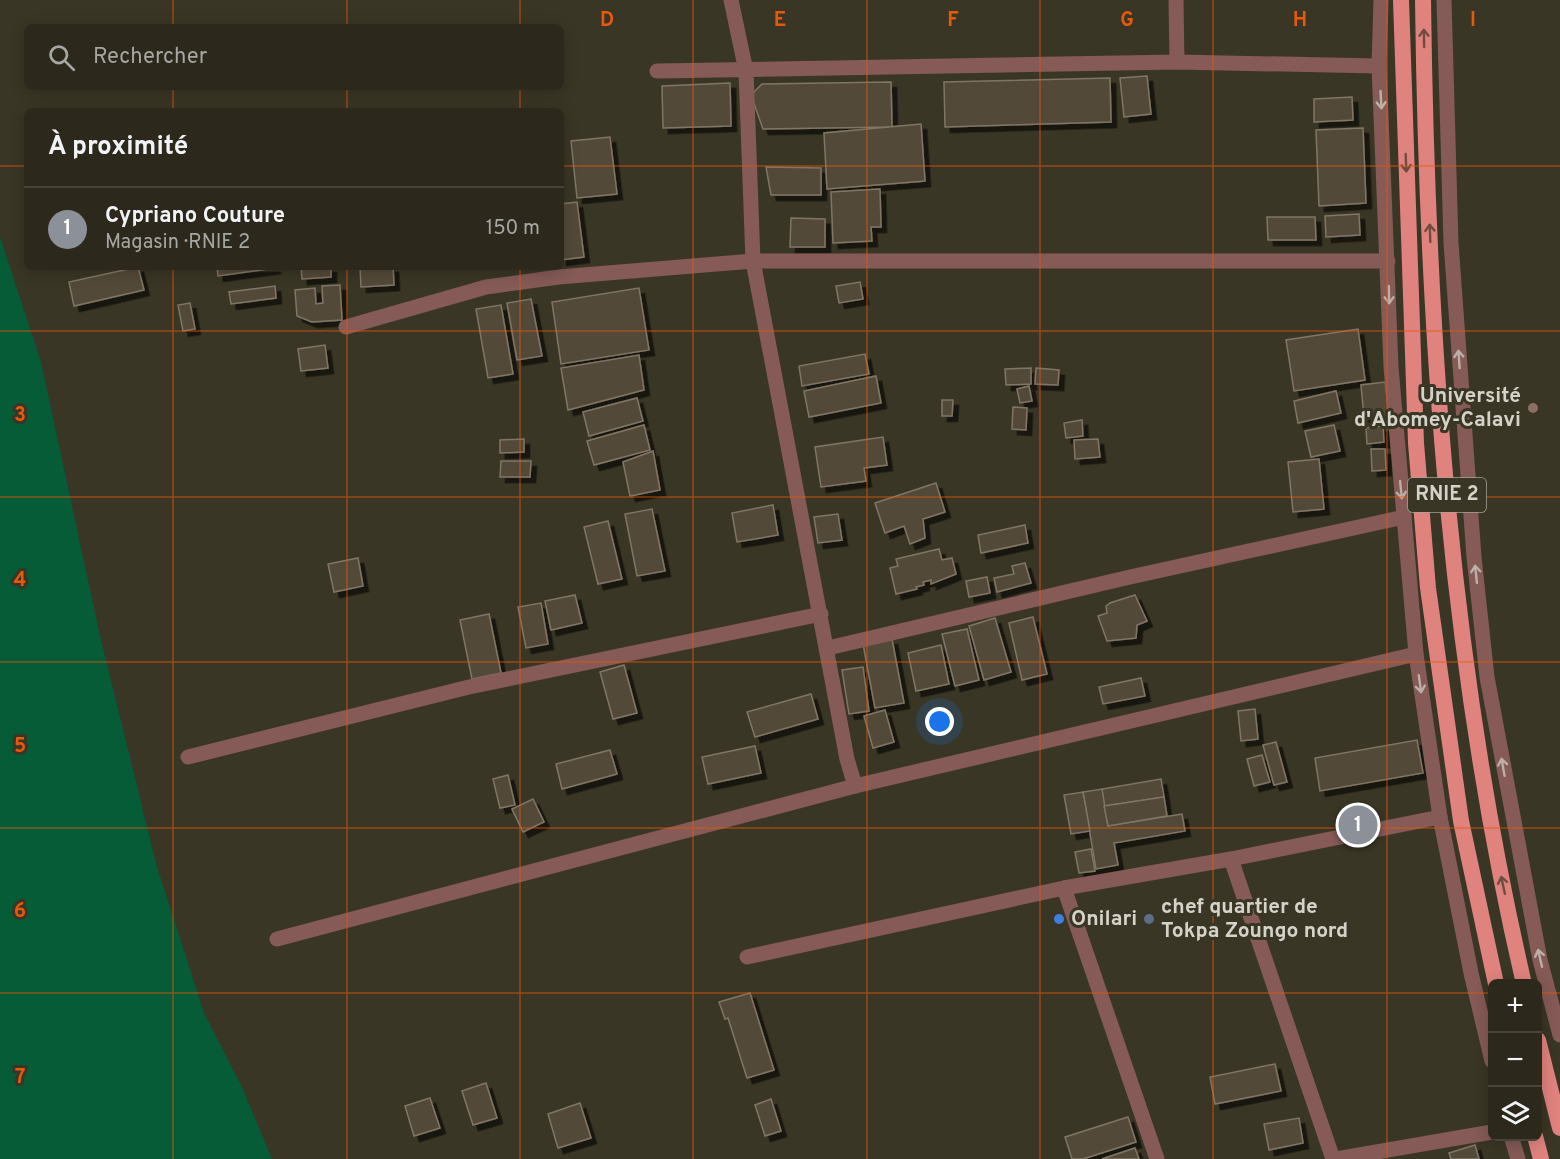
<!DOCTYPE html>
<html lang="fr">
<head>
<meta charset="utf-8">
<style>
  :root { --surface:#2c281c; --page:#343025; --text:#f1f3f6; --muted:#a6a6a3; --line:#48443b; --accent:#8c9099 }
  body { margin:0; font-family:Overpass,sans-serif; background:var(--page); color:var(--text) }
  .controls { position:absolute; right:18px; bottom:18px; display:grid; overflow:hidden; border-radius:9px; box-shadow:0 3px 15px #0003 }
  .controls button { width:54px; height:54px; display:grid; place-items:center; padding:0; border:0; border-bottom:2px solid var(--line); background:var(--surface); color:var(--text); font:30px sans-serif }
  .you { position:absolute; left:940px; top:722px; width:21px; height:21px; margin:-15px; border:4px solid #fff; border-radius:50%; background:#1a73e8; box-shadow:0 0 0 9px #1a73e833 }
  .badge { display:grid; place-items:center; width:39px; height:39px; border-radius:50%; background:var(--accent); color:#fff; font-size:20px; font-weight:700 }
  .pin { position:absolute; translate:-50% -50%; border:3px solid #fff; box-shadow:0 2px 6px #0006 }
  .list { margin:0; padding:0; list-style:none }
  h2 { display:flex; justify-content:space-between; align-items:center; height:78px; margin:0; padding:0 24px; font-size:26px }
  h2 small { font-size:20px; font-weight:400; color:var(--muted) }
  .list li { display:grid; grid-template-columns:39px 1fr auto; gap:18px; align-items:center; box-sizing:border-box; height:84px; padding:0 24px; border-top:2px solid var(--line) }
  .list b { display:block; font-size:22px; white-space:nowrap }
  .list p { margin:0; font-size:20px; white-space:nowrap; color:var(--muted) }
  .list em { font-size:20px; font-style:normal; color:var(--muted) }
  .icon { flex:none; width:33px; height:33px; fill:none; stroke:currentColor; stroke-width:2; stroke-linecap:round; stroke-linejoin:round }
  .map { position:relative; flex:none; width:1560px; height:1159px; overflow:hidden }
  .search { position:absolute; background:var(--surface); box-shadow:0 3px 15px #0003; left:24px; top:24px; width:540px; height:66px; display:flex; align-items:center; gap:15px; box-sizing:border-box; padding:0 21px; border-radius:9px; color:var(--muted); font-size:22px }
  .panel { position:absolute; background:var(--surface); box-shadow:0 3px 15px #0003; left:24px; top:108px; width:540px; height:162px; border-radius:9px }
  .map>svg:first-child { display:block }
  .green { fill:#055c37 }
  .building { fill:#524838; stroke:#817665; stroke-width:1.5; filter:url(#shadow) }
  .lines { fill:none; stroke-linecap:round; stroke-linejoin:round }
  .minor { stroke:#855a57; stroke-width:15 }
  .tertiary { stroke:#855a57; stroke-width:15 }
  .trunk { stroke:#e0827d; stroke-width:16 }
  .oneway { stroke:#6c4d3f }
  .oneway2 { stroke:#bdafa7 }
  .grid { fill:none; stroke:#e8590c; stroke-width:1.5; stroke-opacity:0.55 }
  .education-dot { fill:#8d6e63; stroke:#3a3625; stroke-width:2 }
  .shop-dot { fill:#3f7fe0; stroke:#3a3625; stroke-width:2 }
  .service-dot { fill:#5c6f8a; stroke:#3a3625; stroke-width:2 }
  .labels { text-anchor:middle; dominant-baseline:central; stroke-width:6; stroke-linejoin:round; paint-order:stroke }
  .shield { fill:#3a3625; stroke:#a6a498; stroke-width:1.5 }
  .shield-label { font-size:20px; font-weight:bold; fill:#d5d3c9 }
  .poi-label { font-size:21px; font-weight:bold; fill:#d5d3c9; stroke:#3a3625; text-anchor:start }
  .grid-label { font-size:20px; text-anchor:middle; font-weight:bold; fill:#e8590c; stroke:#3a3625; stroke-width:6; stroke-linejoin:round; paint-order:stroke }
</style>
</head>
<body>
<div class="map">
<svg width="1560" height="1159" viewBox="0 0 1560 1159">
  <defs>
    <filter id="shadow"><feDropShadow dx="5.5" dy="5.5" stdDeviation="0" flood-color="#0009"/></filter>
  </defs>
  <rect width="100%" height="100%" fill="#3a3625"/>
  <polygon class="green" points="0,237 41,362 100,636 157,867 204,1013 242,1087 272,1159 0,1159"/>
  <g class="building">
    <polygon points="1147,76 1151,114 1124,117 1120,78"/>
    <polygon points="1110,78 1111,122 945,127 944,82"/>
    <polygon points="891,82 892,127 763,129 751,95 762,84"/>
    <polygon points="730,83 731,126 663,128 662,86"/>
    <polygon points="1352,97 1353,120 1314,122 1314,99"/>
    <polygon points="921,124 925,181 827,189 824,133"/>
    <polygon points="1363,128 1366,203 1319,206 1316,130"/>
    <polygon points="610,137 617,194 577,198 571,141"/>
    <polygon points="766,167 821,168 821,195 771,195"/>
    <polygon points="880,189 881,227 871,227 872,241 833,243 831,192"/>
    <polygon points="577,202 584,257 561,260 561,204"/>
    <polygon points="1359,214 1360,235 1326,237 1325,216"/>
    <polygon points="1267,217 1315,217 1316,240 1268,240"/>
    <polygon points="791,218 825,219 825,247 790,247"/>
    <polygon points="138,267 144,290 74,306 69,282"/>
    <polygon points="217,267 275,267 275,268 218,276"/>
    <polygon points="301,267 331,267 331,277 302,279"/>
    <polygon points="360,267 393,267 394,285 361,287"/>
    <polygon points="860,282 863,299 839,303 836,286"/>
    <polygon points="340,285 342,320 312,322 297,316 295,290 315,288 316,304 323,303 322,286"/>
    <polygon points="275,286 276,298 231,304 229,292"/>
    <polygon points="639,288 649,350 561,364 552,302"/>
    <polygon points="531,299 542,356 517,360 507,303"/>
    <polygon points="190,303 195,329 183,331 178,305"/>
    <polygon points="501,305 513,374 488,378 476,309"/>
    <polygon points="1358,329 1365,380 1294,391 1286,340"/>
    <polygon points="325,345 328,368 301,371 298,349"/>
    <polygon points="865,354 869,374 802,386 799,366"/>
    <polygon points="639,355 644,390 568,410 561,368"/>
    <polygon points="1031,368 1031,384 1006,385 1005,369"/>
    <polygon points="1036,368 1059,370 1058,385 1035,384"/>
    <polygon points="876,376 881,403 809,417 804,391"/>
    <polygon points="1385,382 1389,415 1364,417 1361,385"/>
    <polygon points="1029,386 1032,401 1020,403 1017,389"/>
    <polygon points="1336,391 1341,413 1298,423 1294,401"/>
    <polygon points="637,398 643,421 589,436 583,412"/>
    <polygon points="942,400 953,400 952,416 942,416"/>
    <polygon points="1013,407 1027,408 1026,430 1012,429"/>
    <polygon points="1082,420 1083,436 1066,438 1064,423"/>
    <polygon points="644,425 650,450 594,465 587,441"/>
    <polygon points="1334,425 1340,451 1311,457 1305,431"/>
    <polygon points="1383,426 1384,442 1367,444 1366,428"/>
    <polygon points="883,437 887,465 864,468 866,481 821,487 815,447"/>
    <polygon points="524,439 524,452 500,453 500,440"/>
    <polygon points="1098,439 1100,457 1075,459 1074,440"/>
    <polygon points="1371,449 1385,449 1386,470 1372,471"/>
    <polygon points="653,451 660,490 630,496 623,462"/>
    <polygon points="1319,459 1324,509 1293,512 1288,462"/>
    <polygon points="501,461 531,461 530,477 500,477"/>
    <polygon points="936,483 945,512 923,519 925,538 910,544 904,526 885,533 875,503"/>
    <polygon points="773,505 778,535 737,542 732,513"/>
    <polygon points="652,509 665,571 637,576 625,514"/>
    <polygon points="838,514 842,540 818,543 814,517"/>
    <polygon points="608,521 622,579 598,584 584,527"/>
    <polygon points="1025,525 1028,543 981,553 978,535"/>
    <polygon points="939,549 942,560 952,558 956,574 931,584 931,580 923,582 924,585 916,587 917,589 896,594 890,568 898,566 896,559"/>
    <polygon points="358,558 363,586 334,592 328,564"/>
    <polygon points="1025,563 1031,583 997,592 994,578 1014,574 1012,566"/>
    <polygon points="987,577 990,593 969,597 966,581"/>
    <polygon points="575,595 582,623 551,630 545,601"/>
    <polygon points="1135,595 1147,621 1137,625 1136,638 1107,641 1098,616 1107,613 1106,606 1110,603"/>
    <polygon points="541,603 548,644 526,648 518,607"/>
    <polygon points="489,614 501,673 472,679 460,620"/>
    <polygon points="1033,617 1047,674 1022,680 1009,623"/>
    <polygon points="995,618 1011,672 984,680 969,626"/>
    <polygon points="967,629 979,680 955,686 942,634"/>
    <polygon points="892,639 904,703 875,708 863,644"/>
    <polygon points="941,645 949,684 916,691 908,653"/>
    <polygon points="624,665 637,713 613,719 600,672"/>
    <polygon points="863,667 869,711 849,714 842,670"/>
    <polygon points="1141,678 1145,696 1103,704 1099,687"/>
    <polygon points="811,694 818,719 755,737 747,712"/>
    <polygon points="1255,709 1258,739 1241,741 1238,711"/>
    <polygon points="885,710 894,742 873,748 864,716"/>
    <polygon points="1417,740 1423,773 1320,791 1315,758"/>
    <polygon points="1276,742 1287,782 1274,785 1263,745"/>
    <polygon points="755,746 761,773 708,784 702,757"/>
    <polygon points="610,750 617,774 562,789 556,764"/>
    <polygon points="1262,755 1270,782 1254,786 1247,759"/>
    <polygon points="508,775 515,805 500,808 493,779"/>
    <polygon points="1161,779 1164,797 1104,806 1102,789"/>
    <polygon points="1102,789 1108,826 1182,814 1185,831 1114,843 1118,865 1096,869 1083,792"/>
    <polygon points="1083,792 1090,831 1071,834 1064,795"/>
    <polygon points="1164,797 1167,816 1108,826 1104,806"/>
    <polygon points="533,799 544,822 523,832 512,809"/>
    <polygon points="1091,849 1095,871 1079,873 1075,852"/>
    <polygon points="750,993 774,1070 747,1078 728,1018 725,1019 719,1002"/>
    <polygon points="1275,1064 1281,1091 1215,1104 1210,1077"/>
    <polygon points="486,1083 497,1118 473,1125 462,1091"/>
    <polygon points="430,1098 440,1128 414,1136 405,1106"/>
    <polygon points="771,1099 781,1131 765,1136 755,1105"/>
    <polygon points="580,1103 591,1138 558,1148 548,1114"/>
    <polygon points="1128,1117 1136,1142 1083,1159 1072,1159 1065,1137"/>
    <polygon points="1299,1118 1303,1143 1269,1150 1264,1124"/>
    <polygon points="1475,1145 1479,1159 1451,1159 1449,1153"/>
    <polygon points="1135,1148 1139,1159 1102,1159"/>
  </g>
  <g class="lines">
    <g class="minor">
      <polyline points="731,0 746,71 753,261 847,759 855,786"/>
      <polyline points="1176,0 1177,62"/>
      <polyline points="1381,0 1379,66 1391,367 1416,654 1440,817 1471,973 1492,1061"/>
      <polyline points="657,71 1177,62 1379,66"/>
      <polyline points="346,327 486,287 559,277 753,261 1388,261"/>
      <polyline points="828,648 1130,577 1404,517"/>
      <polyline points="188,757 469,687 821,614"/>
      <polyline points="1231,859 1333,1159"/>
      <polyline points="1064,888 1157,1159"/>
      <polyline points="277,939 855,786 1416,654"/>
      <polyline points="747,957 1064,888 1231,859 1440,817"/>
      <polyline points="1511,1136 1518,1159"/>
      <polyline points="1336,1159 1492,1132"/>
    </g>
    <polyline class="tertiary" points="1444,0 1451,243 1474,557 1487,677 1540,960 1560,1035"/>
    <g class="trunk">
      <polyline points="1401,0 1416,443 1428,588 1461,821 1496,984"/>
      <path d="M1423,0C1427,330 1449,662 1524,984"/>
      <polyline points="1538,1040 1560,1128"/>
      <polyline points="1535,1136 1541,1159"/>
    </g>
  </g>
  <defs><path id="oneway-shaft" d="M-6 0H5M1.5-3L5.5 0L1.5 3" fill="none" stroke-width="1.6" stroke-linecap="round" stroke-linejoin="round" transform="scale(1.5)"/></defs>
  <g class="oneway">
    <use href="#oneway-shaft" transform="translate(1424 38) rotate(-91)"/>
    <use href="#oneway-shaft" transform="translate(1406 163) rotate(88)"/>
    <use href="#oneway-shaft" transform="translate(1430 233) rotate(-92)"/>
    <use href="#oneway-shaft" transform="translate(1503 885) rotate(-102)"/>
  </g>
  <g class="oneway2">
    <use href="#oneway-shaft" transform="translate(1381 100) rotate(87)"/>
    <use href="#oneway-shaft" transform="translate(1389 295) rotate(89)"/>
    <use href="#oneway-shaft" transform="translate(1459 359) rotate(-94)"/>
    <use href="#oneway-shaft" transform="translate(1401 490) rotate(84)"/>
    <use href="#oneway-shaft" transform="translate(1476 574) rotate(-96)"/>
    <use href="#oneway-shaft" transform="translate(1420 684) rotate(82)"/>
    <use href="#oneway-shaft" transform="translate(1503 767) rotate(-100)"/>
    <use href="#oneway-shaft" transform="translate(1540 958) rotate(-103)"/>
  </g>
  <path class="grid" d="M173,0V27M347,0V27M520,0V27M693,0V1159M867,0V1159M1040,0V1159M1213,0V1159M1387,0V1159M173,87V111M347,87V111M520,87V111M0,166H27M561,166H1560M173,267V1159M347,267V1159M520,267V1159M0,331H1560M0,497H1560M0,662H1560M0,828H1560M0,993H1492M1538,993H1560"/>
  <circle class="education-dot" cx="1533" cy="408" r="6"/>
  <circle class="shop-dot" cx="1059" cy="919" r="6"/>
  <circle class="service-dot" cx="1149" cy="919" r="6"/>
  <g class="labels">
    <rect class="shield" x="1408" y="478" width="78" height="34" rx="4.5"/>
    <g class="shield-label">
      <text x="1447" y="495">RNIE 2</text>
    </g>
    <g class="poi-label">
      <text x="1521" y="396" text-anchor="end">Université<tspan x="1521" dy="24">d'Abomey-Calavi</tspan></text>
      <text x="1161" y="907">chef quartier de<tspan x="1161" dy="24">Tokpa Zoungo nord</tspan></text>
      <text x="1071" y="919">Onilari</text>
    </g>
  </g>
  <g class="grid-label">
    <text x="607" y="26">D</text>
    <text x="780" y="26">E</text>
    <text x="953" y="26">F</text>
    <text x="1127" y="26">G</text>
    <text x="1300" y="26">H</text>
    <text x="1473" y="26">I</text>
    <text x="20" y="421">3</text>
    <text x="20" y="586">4</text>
    <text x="20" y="752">5</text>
    <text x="20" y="917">6</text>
    <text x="20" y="1083">7</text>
  </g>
</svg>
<div class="controls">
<button>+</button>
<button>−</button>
<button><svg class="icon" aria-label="layers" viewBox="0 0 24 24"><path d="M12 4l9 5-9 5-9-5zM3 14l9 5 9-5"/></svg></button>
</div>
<div class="you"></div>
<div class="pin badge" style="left:1358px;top:825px">1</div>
<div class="search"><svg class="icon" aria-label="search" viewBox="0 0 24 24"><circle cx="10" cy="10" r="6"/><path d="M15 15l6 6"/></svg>Rechercher</div>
<section class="panel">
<h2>À proximité<small></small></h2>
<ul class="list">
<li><span class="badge">1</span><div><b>Cypriano Couture</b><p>Magasin · RNIE 2</p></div><em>150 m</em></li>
</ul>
</section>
</div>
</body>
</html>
